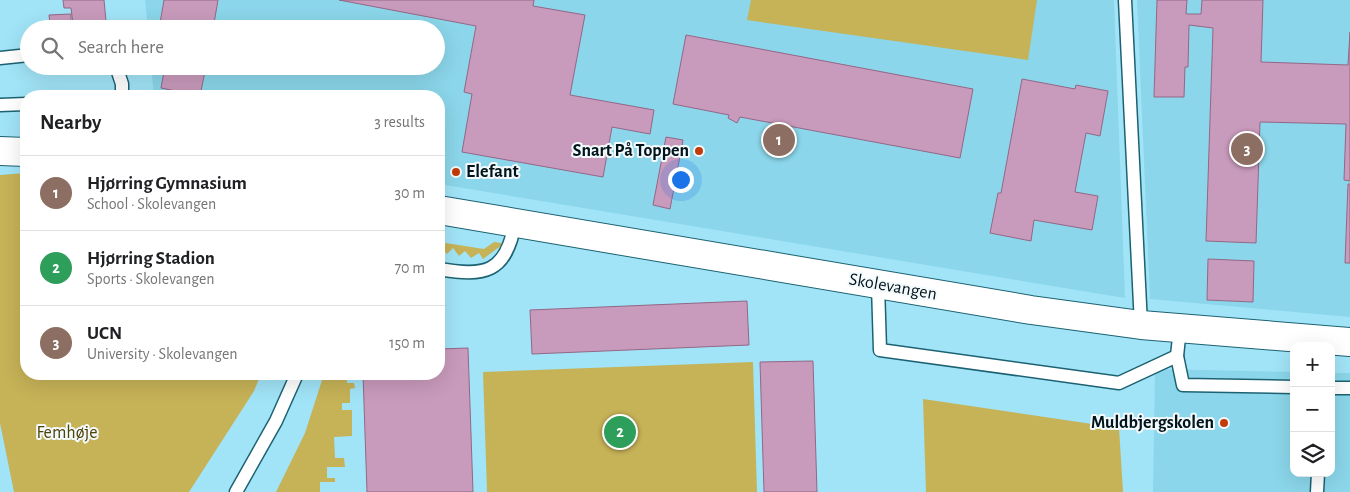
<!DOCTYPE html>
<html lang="en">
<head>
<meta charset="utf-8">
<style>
  :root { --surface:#fff; --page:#f2f2f2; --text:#202124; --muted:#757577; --line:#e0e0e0; --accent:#7c3aed }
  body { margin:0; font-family:"Alegreya Sans",sans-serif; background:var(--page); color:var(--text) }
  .controls { position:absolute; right:15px; bottom:15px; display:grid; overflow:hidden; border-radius:10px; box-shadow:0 5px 20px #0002 }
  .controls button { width:45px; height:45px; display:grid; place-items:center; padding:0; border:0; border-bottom:1px solid var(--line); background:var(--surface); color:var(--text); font:25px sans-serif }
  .you { position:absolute; left:680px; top:179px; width:18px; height:18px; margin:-12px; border:4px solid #fff; border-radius:50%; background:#1a73e8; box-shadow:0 0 0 8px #1a73e833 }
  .badge { display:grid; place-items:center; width:32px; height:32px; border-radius:50%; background:var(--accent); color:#fff; font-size:16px; font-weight:700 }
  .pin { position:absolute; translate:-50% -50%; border:2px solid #fff; box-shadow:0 1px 5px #0006 }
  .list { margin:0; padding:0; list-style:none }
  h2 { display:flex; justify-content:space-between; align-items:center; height:65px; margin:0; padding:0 20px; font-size:21px }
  h2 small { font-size:16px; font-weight:400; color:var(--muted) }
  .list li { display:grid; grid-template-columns:32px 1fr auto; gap:15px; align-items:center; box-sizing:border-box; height:75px; padding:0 20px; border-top:1px solid var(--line) }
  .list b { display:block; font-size:19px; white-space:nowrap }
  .list p { margin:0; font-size:16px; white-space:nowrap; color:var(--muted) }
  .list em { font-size:16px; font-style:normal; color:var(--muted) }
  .icon { flex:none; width:28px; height:28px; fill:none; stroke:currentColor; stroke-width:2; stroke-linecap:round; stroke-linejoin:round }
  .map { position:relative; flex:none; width:1350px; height:492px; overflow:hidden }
  .search { position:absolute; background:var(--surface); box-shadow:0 5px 20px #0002; left:20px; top:20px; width:425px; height:55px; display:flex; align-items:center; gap:12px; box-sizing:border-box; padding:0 18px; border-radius:28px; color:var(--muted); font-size:19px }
  .panel { position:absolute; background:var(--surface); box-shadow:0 5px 20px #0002; left:20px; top:90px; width:425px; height:290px; border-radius:20px }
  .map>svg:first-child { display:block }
  .built { fill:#8bd6ea }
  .green { fill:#c6b257 }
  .building { fill:#c89abb; stroke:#936787 }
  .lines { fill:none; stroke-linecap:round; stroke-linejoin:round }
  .service-casing { stroke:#1c6272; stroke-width:15 }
  .tertiary-casing { stroke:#1c6272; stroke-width:30 }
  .service { stroke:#fff; stroke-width:12 }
  .tertiary { stroke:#fff; stroke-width:28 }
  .poi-dot { fill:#c23a08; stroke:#f4fafc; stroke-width:2 }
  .labels { text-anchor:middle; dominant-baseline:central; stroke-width:4; stroke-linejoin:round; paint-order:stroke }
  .poi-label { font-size:18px; font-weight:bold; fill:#00141b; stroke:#f4fafc; text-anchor:end }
  .street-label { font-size:18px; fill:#00141b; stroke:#f4fafc }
  .park-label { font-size:18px; fill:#4e4207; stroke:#f4fafc }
</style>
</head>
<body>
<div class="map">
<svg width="1350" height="492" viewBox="0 0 1350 492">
  <rect width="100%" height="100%" fill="#a1e4f7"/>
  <g class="built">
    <polygon points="145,0 1114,0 1125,298 439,184 439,96 154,96 151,66 436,66 436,29 148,29"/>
    <polygon points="1137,0 1350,0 1350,317 1150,299"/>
    <polygon points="1155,369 1294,372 1294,473 1331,473 1331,373 1350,373 1350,492 1153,492"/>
  </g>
  <g class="green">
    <polygon points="751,0 1037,0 1028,60 747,20"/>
    <polygon points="26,173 26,374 261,374 254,391 189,492 14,492 0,423 0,175"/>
    <polygon points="439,242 484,249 494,242 501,243 502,245 483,259 479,253 471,258 465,251 459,256 453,248 447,254 441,247 439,248"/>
    <polygon points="753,362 757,492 487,492 483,372"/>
    <polygon points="324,374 347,374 347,383 354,383 355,388 350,389 350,403 342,403 342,410 352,410 352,436 334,437 335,458 344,458 345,467 327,467 327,478 335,478 335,482 320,482 320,492 276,492 305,433"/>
    <polygon points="923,399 1119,428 1123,492 926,492"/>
  </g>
  <g class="building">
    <polygon points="63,0 104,0 106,21 73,24 71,8 64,8"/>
    <polygon points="164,0 218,0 213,29 159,29"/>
    <polygon points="339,0 534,0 533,6 585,15 570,95 654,110 650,134 612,127 603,177 462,152 472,94 464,92 476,26"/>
    <polygon points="1157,0 1187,0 1186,14 1201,14 1202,0 1263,0 1261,62 1348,65 1350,32 1350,181 1344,180 1346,124 1260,122 1256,243 1206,241 1213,28 1189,25 1188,67 1185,67 1184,97 1154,97"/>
    <polygon points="71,14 71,23 50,24 49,15"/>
    <polygon points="686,35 973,89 960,158 740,117 737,123 728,118 729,115 673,104"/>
    <polygon points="165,66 206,66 200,96 161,88"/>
    <polygon points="1022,79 1075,89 1076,85 1108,91 1100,136 1086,133 1075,192 1098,196 1092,230 1034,220 1031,241 990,233 998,193 1001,193"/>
    <polygon points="666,137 683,140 670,209 653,205"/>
    <polygon points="1348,184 1350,184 1350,263 1345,263"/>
    <polygon points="1208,259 1254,261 1253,302 1207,300"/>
    <polygon points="747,301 749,345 532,354 530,310"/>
    <polygon points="468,348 473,492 367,492 363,374 439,374 439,349"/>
    <polygon points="813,361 817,492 764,492 760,362"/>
  </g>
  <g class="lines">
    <defs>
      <g id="service">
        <polyline points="1125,0 1141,325"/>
        <polyline points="0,58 29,55"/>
        <polyline points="116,66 122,84 122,96"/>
        <polyline points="0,105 26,104"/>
        <path d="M439,269C485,277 506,273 515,223"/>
        <polyline points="878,285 880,350 1119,383 1177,356"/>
        <polyline points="1180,328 1177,356 1183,385 1294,387"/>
        <polyline points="1331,388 1350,388"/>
        <polyline points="236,492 276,421 297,374"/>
        <polyline points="1317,492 1318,473"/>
      </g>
      <g id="tertiary">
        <polyline points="0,151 26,152"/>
        <polyline points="439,210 1031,310 1141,325 1350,342"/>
      </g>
    </defs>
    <use href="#service" class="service-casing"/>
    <use href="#tertiary" class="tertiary-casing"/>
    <use href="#service" class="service"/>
    <use href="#tertiary" class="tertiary"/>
  </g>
  <g class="poi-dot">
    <circle cx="699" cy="151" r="5"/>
    <circle cx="456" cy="172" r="5"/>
    <circle cx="1224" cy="423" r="5"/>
  </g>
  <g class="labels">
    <g class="poi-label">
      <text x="689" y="151">Snart På Toppen</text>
      <text x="466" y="172" text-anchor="start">Elefant</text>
      <text x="1214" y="423">Muldbjergskolen</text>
    </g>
    <g class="street-label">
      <text transform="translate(893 287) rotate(10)">Skolevangen</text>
    </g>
    <g class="park-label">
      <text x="67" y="433">Femhøje</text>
    </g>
  </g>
</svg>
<div class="controls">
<button>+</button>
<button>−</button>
<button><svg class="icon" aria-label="layers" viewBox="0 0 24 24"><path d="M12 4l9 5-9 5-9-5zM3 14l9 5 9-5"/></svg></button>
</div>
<div class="you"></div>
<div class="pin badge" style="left:779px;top:140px;background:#8d6e63">1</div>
<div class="pin badge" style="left:620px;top:432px;background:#2e9e5b">2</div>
<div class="pin badge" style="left:1247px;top:149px;background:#8d6e63">3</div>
<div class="search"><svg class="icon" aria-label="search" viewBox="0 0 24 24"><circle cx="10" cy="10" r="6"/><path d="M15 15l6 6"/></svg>Search here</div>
<section class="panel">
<h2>Nearby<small>3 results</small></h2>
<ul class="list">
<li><span class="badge" style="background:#8d6e63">1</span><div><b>Hjørring Gymnasium</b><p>School · Skolevangen</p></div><em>30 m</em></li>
<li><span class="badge" style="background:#2e9e5b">2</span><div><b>Hjørring Stadion</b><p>Sports · Skolevangen</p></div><em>70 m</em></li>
<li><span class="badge" style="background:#8d6e63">3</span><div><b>UCN</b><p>University · Skolevangen</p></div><em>150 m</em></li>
</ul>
</section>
</div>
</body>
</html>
